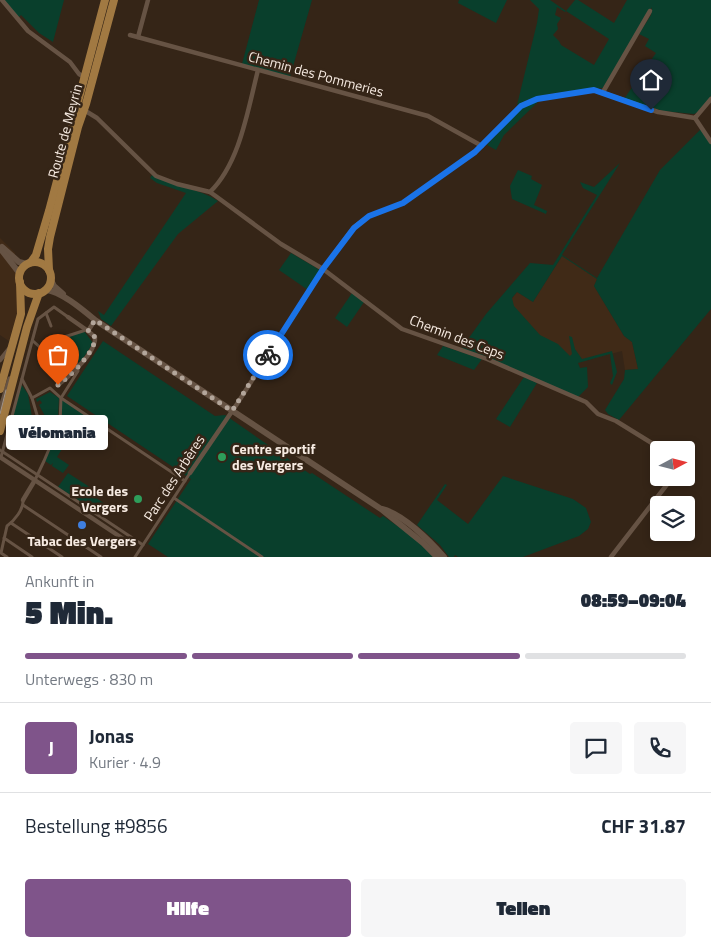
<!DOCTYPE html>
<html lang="de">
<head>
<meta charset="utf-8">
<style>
	:root { --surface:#fff; --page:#f6f6f7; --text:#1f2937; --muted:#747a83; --line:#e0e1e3; --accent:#7f548a }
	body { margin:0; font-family:"Titillium Web",sans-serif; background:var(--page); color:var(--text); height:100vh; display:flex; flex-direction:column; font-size:19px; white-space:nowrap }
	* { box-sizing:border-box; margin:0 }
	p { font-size:16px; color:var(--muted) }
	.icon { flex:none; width:28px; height:28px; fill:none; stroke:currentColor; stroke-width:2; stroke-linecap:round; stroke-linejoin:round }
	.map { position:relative; height:557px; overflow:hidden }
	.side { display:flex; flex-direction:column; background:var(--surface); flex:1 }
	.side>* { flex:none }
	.needle { width:32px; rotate:83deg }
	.tools { position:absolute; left:650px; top:441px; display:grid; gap:10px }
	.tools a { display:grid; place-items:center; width:45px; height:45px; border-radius:5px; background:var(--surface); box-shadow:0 2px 8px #0003; font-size:25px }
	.pin { position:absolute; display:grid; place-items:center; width:42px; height:42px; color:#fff; margin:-51px -21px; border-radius:50% 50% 50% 0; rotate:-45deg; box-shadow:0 0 5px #0007 }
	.pin .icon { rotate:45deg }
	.courier { position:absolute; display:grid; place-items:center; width:50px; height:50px; margin:-25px; border:4px solid #1a73e8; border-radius:50%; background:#fff; color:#222; box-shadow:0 1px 6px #0007 }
	.bubble { position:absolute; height:35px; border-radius:5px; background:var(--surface); box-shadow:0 2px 8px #0003; font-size:16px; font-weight:800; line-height:35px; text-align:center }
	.overview em { font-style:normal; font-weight:800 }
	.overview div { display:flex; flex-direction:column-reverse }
	.overview { display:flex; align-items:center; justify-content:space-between; height:85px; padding:0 25px }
	h1 { font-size:32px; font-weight:800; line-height:38px }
	.bar { display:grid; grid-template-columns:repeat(4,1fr); gap:8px 5px; align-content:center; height:60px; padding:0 25px }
	.bar i { height:6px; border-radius:4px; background:var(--line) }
	.bar .selected { background:var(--accent) }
	.bar p { grid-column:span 4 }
	.line { display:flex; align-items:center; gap:12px; padding:0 25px; border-top:1px solid var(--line) }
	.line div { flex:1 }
	.round { display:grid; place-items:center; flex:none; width:52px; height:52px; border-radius:5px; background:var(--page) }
	.button { display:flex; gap:10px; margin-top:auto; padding:10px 25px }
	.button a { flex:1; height:58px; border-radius:5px; background:var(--accent); color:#fff; font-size:20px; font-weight:800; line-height:58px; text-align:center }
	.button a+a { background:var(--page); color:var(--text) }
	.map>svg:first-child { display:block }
	.built { fill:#402a17 }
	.green { fill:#093f2c; fill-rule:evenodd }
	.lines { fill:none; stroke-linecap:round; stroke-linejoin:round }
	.pedestrian { stroke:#665344; stroke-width:3 }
	.minor { stroke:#665344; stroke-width:4.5 }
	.tertiary { stroke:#665344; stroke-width:5.5 }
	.secondary { stroke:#665344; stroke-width:6 }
	.primary { stroke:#a17942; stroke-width:8 }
	.tram { stroke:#a29589; stroke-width:1 }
	.done { stroke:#b3a69b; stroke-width:5; stroke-dasharray:0 9 }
	.route { stroke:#1a73e8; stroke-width:6 }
	.leisure-dot { fill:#2e9e5b; stroke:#352517; stroke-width:2 }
	.shop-dot { fill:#3f7fe0; stroke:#352517; stroke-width:2 }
	.labels { text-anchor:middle; stroke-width:5; stroke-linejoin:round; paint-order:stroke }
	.street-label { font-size:14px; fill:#f7ebe2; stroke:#352517 }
	.poi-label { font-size:14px; font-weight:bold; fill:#f7ebe2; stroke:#352517; text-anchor:start }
</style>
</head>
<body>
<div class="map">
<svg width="711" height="557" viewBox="0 0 711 557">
	<rect width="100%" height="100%" fill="#352517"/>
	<g class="built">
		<path d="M0,238L15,253L19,306L9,341L0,335Z"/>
		<path d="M562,256L597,279L594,286L624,336L632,342L638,369L625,370L622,351L576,363L538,340L508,304L517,292L533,302Z"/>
	</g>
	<g class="green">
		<path d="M4,0H64L53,42L39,33L21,15L18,18Z"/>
		<path d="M259,0H312L290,77L242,64Z"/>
		<path d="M459,0H507L496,23L458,3Z"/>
		<path d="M530,0H550L566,11L575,0H578L614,23L627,0H711V96L700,111L694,114L663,111L624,99L656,53L645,46L649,39L639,34L651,15L652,7L603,88C575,91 542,91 517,105L537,23L539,9ZM557,7L565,12L566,11L609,39L594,65L561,45L559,41L553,35L558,29L557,24L561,18L555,15Z"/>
		<path d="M539,101L504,135L496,150L487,145L520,109L526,105Z"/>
		<path d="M701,129L711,144V309L619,420L608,414L605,410L624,379L625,370L638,369L632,342L624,336L594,286L597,279L562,256L533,302L517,292L512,298L514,306L540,335L558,344L570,356L572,354L569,336L572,337L575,349L582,359L612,351L617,372L612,385L610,383L613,376L610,354L578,363L580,368L587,367L588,387L578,397L461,349L486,314L530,263L553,265L597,195L583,188L580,182L594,187L620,163L562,255L597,278L660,170Z"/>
		<path d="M518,170L532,176L531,179L542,185L534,205L547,211L546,214L512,199L510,186Z"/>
		<path d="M152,175C173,186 198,188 218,201L178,234L111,326L101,319L98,311L104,315L186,193L157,183L150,178Z"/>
		<path d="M291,253L320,270L308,290L279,270Z"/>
		<path d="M352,293L364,302L347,327L335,318Z"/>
		<path d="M84,331L93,343L82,360L77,363L69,348L62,342L67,338Z"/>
		<path d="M103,341L215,416L225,415L310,474L312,473L380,518L383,516L412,536L434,557H168L148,544L191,479L67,396Z"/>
		<path d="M61,343L68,349L76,364L72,369L58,380L46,357L49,348Z"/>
		<path d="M443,346L482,359L474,370L437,355Z"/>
		<path d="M524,377L537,383L510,427L496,419Z"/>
		<path d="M21,384L28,394L32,417L11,428L12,420H16L17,416L13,415Z"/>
		<path d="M50,392L59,398L58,417L48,422L47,421L50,419L49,417L46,418L39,405L42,403L40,400L37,402L36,399Z"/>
		<path d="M62,400L98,424L89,438L76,429L62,423Z"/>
		<path d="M61,424L76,430L89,439L85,444L71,435L57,457L69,465L63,473L52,466L53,463L51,465L45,461Z"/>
		<path d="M68,473L99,493L96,498L110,507L103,516L58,487Z"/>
		<path d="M503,476L573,499L586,508L591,522L588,529L579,536L523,557H458L455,555L454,557H449L440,545L417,525L445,484L447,485L437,500L468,524Z"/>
	</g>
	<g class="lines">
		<g class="pedestrian">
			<path d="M46,313L51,326"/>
			<path d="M33,341L42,349L58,339L86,330"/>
			<path d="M42,349L45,359L59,384"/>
			<path d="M22,379L32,398"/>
			<path d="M60,423L44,429L37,415L32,398L50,388L61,398L185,481"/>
			<path d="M0,450L143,545"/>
			<path d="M1,457L38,319L54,307L68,317"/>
			<path d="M35,480L44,461L60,423L61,398L78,371C79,359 66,347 58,339"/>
			<path d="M174,498L262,557"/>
			<path d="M23,505L101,557"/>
			<path d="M11,523L62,557"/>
			<path d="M4,538L32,557"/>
			<path d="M7,557L1,553L7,526C14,521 24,509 23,500"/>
			<path d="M135,557L190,473"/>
		</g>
		<g class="minor">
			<path d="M2,0L28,31L70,62L79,74L84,77"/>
			<path d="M130,35L428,116L482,146"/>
			<path d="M138,37L148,0"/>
			<path d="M603,92L650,11"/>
			<path d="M84,110L97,118L156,176L177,184L210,192L217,197L281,244L323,269L402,329L487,359L586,402L598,414L616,421L663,450"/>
			<path d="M695,118L711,142"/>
			<path d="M210,192C240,163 248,109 258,70"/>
			<path d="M68,317L88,331"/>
			<path d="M0,360L9,349"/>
			<path d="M58,385C69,376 97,352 95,337L88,331L95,320"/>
			<path d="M0,457L122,538"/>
			<path d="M190,473L237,404L323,269L354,227L369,216L403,203L475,152L521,106L537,99L594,90L658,112L695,118L711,99"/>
			<path d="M23,500L35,480"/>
			<path d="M611,557L672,478"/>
		</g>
		<path class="tertiary" d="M0,411L10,379"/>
		<g class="secondary">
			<path d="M2,247L19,262L27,264"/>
			<path d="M0,248L20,274"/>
			<path d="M51,280L54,286L63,294"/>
			<path d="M45,290C61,291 83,310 95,320L381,509L423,543L437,557"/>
			<path d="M382,509C403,514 430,541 444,557"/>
		</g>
		<g class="primary">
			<path d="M31,262L36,255L49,211L105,0"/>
			<circle cx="35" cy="278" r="16"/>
			<path d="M49,270L48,249L50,237L78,127L86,104L114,0"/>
			<path d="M0,389L21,314L20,282"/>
			<path d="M0,431L27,327L39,293"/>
		</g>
		<path class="tram" d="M0,414L6,390"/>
	</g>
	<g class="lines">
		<path class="done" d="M58,385C69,377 96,352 95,337L88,331L95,320L232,411L268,355"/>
		<path class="route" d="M268,355L323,269L354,228L369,216L403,203L475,152L521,106L537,99L594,90L651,110"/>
	</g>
	<g class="leisure-dot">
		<circle cx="222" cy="457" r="5"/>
		<circle cx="138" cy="499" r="5"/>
	</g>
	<circle class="shop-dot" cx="82" cy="525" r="5"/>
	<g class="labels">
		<g class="street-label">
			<text transform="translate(316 74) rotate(15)" y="5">Chemin des Pommeries</text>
			<text transform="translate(65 131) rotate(-75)" y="5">Route de Meyrin</text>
			<text transform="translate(457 337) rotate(21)" y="5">Chemin des Ceps</text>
			<text transform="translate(174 478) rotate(-57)" y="5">Parc des Arbères</text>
		</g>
		<g class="poi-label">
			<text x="232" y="454">Centre sportif<tspan x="232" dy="16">des Vergers</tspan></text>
			<text x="128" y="496" text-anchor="end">Ecole des<tspan x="128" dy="16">Vergers</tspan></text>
			<text x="82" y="546" text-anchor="middle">Tabac des Vergers</text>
		</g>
	</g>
</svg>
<div class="tools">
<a><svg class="needle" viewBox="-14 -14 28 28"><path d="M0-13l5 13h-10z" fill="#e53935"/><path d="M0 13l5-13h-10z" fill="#747a83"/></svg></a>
<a><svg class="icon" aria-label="layers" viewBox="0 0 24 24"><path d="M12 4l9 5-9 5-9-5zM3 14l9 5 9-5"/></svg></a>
</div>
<div class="pin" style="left:58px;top:385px;background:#ea580c"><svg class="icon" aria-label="bag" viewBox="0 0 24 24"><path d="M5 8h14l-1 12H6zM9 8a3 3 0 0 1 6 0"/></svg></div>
<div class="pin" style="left:651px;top:110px;background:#1f2937"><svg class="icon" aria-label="home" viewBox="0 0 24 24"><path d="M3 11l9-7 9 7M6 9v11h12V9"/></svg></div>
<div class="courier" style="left:268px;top:355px"><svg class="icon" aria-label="bike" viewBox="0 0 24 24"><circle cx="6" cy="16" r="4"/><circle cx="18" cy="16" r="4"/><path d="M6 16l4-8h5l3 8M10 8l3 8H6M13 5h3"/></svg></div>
<div class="bubble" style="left:6px;top:415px;width:102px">Vélomania</div>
</div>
<section class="side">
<div class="overview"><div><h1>5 Min.</h1><p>Ankunft in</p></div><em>08:59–09:04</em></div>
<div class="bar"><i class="selected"></i><i class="selected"></i><i class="selected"></i><i></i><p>Unterwegs · 830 m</p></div>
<div class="line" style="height:90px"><b class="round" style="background:var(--accent);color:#fff">J</b><div><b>Jonas</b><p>Kurier · 4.9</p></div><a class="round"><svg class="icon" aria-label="chat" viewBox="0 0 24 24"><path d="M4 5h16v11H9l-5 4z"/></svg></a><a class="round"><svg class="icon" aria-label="phone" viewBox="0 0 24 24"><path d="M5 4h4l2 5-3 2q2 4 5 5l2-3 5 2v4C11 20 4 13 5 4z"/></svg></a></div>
<div class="line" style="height:65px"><div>Bestellung #9856</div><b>CHF 31.87</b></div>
<div class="button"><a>Hilfe</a><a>Teilen</a></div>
</section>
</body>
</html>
